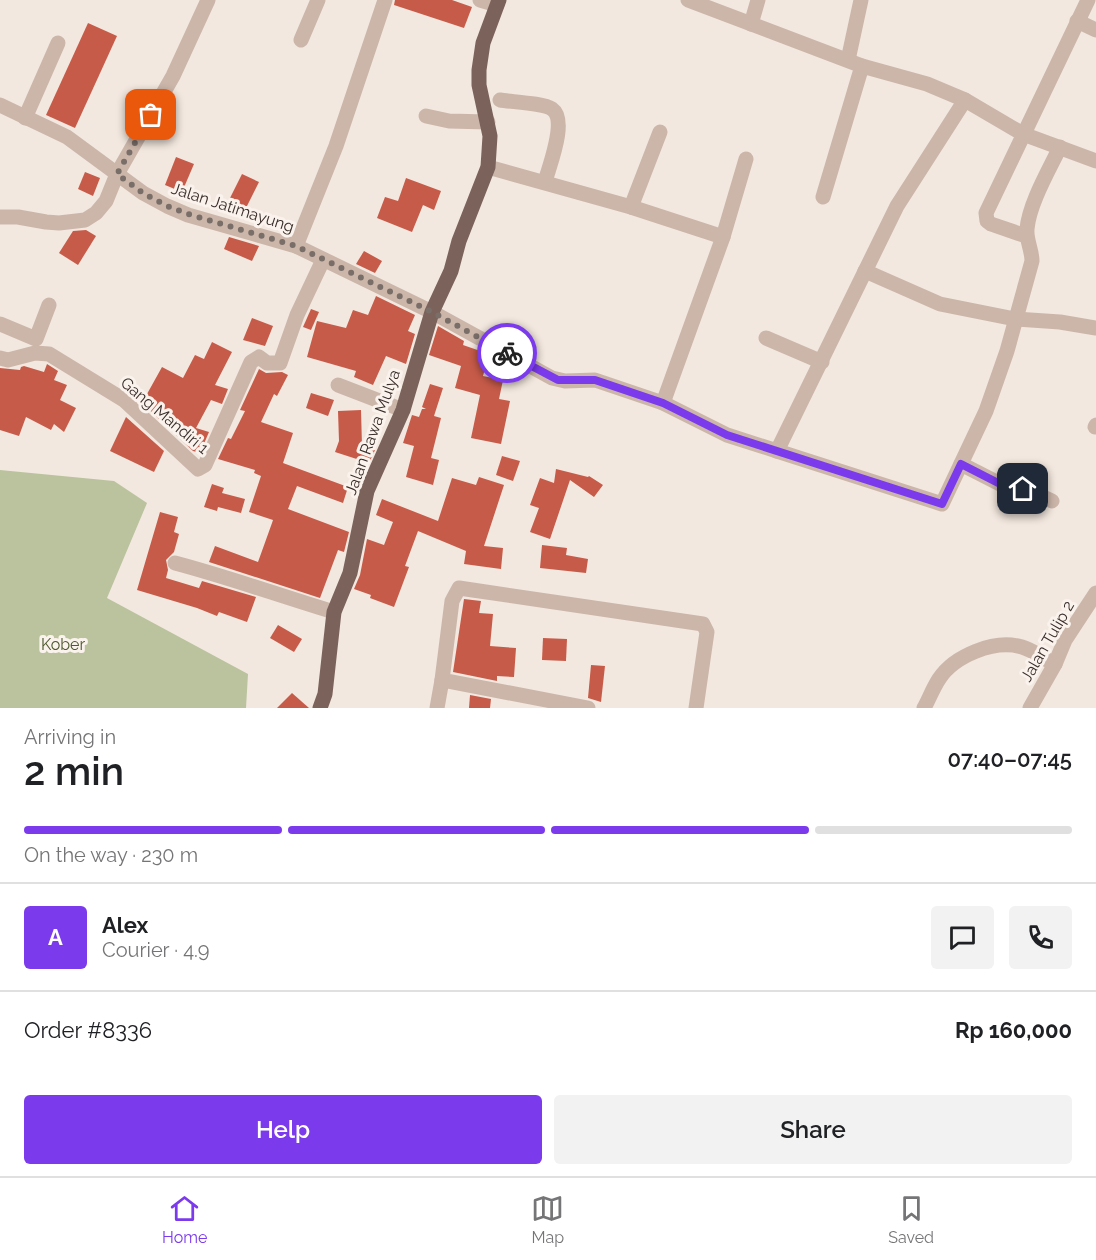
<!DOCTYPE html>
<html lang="en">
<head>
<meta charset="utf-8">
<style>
	:root { --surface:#fff; --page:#f2f2f2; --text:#202124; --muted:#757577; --line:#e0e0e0; --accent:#7c3aed }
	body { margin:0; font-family:Raleway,sans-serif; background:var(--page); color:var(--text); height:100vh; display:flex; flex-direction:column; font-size:22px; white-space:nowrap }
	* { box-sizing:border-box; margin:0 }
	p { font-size:20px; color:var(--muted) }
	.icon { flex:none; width:33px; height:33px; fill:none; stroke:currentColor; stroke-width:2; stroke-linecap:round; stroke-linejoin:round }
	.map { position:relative; height:708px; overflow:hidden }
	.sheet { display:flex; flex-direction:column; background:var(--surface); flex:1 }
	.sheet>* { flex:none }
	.pin { position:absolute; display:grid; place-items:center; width:51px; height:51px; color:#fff; margin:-26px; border-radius:12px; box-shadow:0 3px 9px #0006 }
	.courier { position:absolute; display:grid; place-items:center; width:60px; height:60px; margin:-30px; border:4px solid #7c3aed; border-radius:50%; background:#fff; color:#222; box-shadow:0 2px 8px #0007 }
	.overview em { font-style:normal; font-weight:600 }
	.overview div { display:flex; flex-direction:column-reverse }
	.overview { display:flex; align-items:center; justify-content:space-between; height:102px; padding:0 24px }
	h1 { font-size:39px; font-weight:600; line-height:45px }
	.bar { display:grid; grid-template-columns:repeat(4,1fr); gap:9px 6px; align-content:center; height:72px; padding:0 24px }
	.bar i { height:8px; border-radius:4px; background:var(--line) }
	.bar .current { background:var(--accent) }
	.bar p { grid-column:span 4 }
	.line { display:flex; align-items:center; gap:15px; padding:0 24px; border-top:2px solid var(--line) }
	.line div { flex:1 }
	.round { display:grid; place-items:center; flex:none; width:63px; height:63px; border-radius:6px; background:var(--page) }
	.primary-button { display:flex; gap:12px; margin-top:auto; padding:12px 24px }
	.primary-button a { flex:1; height:69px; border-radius:6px; background:var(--accent); color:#fff; font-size:24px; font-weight:600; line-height:69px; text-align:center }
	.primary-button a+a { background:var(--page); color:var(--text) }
	.tabs { display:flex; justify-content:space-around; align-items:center; height:84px; border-top:2px solid var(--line); background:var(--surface); font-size:16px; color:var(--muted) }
	.tabs a { display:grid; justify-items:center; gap:3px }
	.tabs .current { color:var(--accent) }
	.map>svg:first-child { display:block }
	.green { fill:#bac39e }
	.building { fill:#c75b49 }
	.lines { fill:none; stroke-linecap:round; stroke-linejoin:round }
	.minor { stroke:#ccb6aa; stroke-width:15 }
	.major { stroke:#7b635b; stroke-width:15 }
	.done { stroke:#7a6e69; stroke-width:6; stroke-dasharray:0 10.8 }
	.route { stroke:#7c3aed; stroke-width:8 }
	.labels { text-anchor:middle; stroke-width:6; stroke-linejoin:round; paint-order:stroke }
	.street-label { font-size:16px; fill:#392d2a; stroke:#faf2ec }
	.park-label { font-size:16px; fill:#4d582d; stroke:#faf2ec }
</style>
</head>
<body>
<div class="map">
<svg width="1096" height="708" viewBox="0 0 1096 708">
	<rect width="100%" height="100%" fill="#f3e8df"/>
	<path class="green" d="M0,470L114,481L147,503L107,598L248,674L246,708H0Z"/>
	<g class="building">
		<path d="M395,0H452L472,7L464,28L394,5Z"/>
		<path d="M88,23L117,36L75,128L46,115Z"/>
		<path d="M176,157L194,164L182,192L165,185Z"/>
		<path d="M85,172L100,178L93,196L78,189Z"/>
		<path d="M242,174L259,182L246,208L229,200Z"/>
		<path d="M406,178L441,191L434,210L423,205L412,232L377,218L385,197L398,201Z"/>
		<path d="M86,230L96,236L78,265L59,253L73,231Z"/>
		<path d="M229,237L259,246L252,261L224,249Z"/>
		<path d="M364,251L382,261L375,273L356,264Z"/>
		<path d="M376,296L415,315L408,331L415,334L406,364L386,356L373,385L354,377L356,371L307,357L317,321L346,328L353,310L368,315Z"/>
		<path d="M311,309L319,312L311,330L303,327Z"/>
		<path d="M252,318L273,326L265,346L243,340Z"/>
		<path d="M438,326L464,341L463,345L489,354L483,376L503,380L499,399L510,401L501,444L471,438L480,395L455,388L461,366L429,355Z"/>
		<path d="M212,342L232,352L215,385L228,389L222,404L211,400L196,428L209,432L200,453L193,451L142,403L162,367L183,378L195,355L204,359Z"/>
		<path d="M47,364L58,371L54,380L67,385L60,400L76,408L64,432L54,424L51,430L26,417L19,436L0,430V368L20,370L21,367L24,366L44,372Z"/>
		<path d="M259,369L266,373L282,372L288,375L277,396L274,394L261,422L293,433L283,463L348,487L343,503L297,486L288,509L349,532L344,552L338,550L320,598L209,562L215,546L258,562L272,523L273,520L249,512L261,476L254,473L255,470L218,459L228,438L231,439L245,411L240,410Z"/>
		<path d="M430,384L443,388L434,416L441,418L431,458L439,460L433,485L406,477L414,446L403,443L412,415L419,417L422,409H426L422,407Z"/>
		<path d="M311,393L334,400L328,416L306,408Z"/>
		<path d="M361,410L362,446L375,450L369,463L335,452L339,441L338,411Z"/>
		<path d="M126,417L164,451L154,472L110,451Z"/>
		<path d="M502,456L520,461L513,481L496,475Z"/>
		<path d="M556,469L588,477L589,476L603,485L594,497L570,480L550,539L530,532L539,508L530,505L540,478L554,483Z"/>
		<path d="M479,477L504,485L484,546L503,548L501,569L464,564L466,551L418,531L405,566L409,567L394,607L370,598L371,595L354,589L360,575L367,539L384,545L393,522L376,515L382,499L438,521L452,478L476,485Z"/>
		<path d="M212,484L224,488L222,493L245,499L241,513L218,507L217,511L204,507Z"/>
		<path d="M160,512L178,517L174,532L179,534L174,552L166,560L168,570L166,578L199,588L202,581L256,597L247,622L219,612L217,616L197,608L137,590Z"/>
		<path d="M542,545L567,548L566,555L588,559L586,573L540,568Z"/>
		<path d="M464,599L481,601L479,613L493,614L490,646L516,648L514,677L497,676V681L453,672Z"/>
		<path d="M278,625L302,639L294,652L270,638Z"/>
		<path d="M543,638L567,639L566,661L542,660Z"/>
		<path d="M591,665L605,666L601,702L588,698Z"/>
		<path d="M292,693L309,708H277Z"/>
		<path d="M470,695L491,699L490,708H469Z"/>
	</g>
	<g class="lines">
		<g class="minor">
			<path d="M480,0L497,5"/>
			<path d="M688,0L862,66L823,197"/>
			<path d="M1077,21L1096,30"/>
			<path d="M751,24L758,0"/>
			<path d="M301,40L318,0"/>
			<path d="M848,60L861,0"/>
			<path d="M500,100C512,102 543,103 552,109C568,120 549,166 545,182"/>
			<path d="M965,100L1023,134L1096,161"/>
			<path d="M0,105L67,137L143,193L167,206L188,215L296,246L432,312L552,378L565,381L595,380L663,403L727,435L777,451L897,206L965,100L927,84L862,66"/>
			<path d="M426,116L449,121L488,122"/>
			<path d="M25,118L58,43"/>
			<path d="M488,167L631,207L723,237"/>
			<path d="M631,207L660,132"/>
			<path d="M0,217H18L46,222L59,223L85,220L96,213L106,201L117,174L173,76L208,0"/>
			<path d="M1026,236L991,224L987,221L986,213L1088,0"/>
			<path d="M296,246L336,146L385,0"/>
			<path d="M865,271L940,304L1015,319L1060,322L1096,328"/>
			<path d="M0,324L36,339L49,305"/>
			<path d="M766,338L822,362"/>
			<path d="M0,358L8,360L35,353L49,354L124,400L198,469L205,465L251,362L259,357L267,363H280L297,315L323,260"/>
			<path d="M338,385L403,410"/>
			<path d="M663,403L723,237L746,159"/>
			<path d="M1095,427L1096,425"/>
			<path d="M777,451L942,504L986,411L1007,351L1032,261C1032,250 1026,240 1027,229C1029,204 1049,170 1060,147"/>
			<path d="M961,464L1006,487L1028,490L1052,501"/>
			<path d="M175,563C228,577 281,596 334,612"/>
			<path d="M437,708L442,680"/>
			<path d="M588,708L442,680L452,601L459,588L703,624L707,632L696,708"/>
			<path d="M924,708C929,699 933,688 939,679C954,656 994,639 1022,647C1033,650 1044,659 1055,664"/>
			<path d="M1030,708L1055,664L1065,640L1096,593"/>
		</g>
		<path class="major" d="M320,708L325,694L334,612L350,573L367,491L403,410L432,312L451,271L459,241L488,167L490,136L479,85V70L483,43L499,0"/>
	</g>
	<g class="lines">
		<path class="done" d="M151,115L117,174L143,193L167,206L188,214L296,246L432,312L507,353"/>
		<path class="route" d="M507,353L558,380H595L663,403L727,435L942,504L961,464L1006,487L1023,489"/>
	</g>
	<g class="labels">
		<g class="street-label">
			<text transform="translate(233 207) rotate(18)" y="6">Jalan Jatimayung</text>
			<text transform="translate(165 415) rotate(40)" y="6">Gang Mandiri 1</text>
			<text transform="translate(372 432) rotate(-70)" y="6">Jalan Rawa Mulya</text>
			<text transform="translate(1047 641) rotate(-60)" y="6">Jalan Tulip 2</text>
		</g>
		<g class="park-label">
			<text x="63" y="650">Kober</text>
		</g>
	</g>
</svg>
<div class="pin" style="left:151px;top:115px;background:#ea580c"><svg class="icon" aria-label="bag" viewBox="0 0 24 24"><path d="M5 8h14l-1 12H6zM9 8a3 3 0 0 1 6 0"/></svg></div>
<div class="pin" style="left:1023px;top:489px;background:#1f2937"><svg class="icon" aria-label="home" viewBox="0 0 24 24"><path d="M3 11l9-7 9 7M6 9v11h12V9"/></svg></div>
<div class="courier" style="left:507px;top:353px"><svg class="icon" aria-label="bike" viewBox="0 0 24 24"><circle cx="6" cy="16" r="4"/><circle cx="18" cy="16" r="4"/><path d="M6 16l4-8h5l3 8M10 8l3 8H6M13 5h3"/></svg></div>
</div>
<section class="sheet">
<div class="overview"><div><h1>2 min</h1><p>Arriving in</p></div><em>07:40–07:45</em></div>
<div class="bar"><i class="current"></i><i class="current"></i><i class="current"></i><i></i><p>On the way · 230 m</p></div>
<div class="line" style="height:108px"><b class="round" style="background:var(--accent);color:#fff">A</b><div><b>Alex</b><p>Courier · 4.9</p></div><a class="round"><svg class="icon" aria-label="chat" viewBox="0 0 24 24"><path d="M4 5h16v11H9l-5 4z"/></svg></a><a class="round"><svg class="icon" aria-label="phone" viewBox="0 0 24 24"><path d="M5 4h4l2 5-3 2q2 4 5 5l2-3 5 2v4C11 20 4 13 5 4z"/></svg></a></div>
<div class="line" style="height:78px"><div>Order #8336</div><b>Rp 160,000</b></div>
<div class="primary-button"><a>Help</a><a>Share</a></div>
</section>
<nav class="tabs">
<a class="current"><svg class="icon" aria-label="home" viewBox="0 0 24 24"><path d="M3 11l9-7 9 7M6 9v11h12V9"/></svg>Home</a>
<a><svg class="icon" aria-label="map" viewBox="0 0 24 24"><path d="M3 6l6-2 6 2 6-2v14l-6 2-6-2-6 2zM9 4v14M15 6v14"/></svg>Map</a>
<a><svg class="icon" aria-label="saved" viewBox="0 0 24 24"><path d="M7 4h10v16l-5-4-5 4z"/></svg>Saved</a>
</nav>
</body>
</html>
